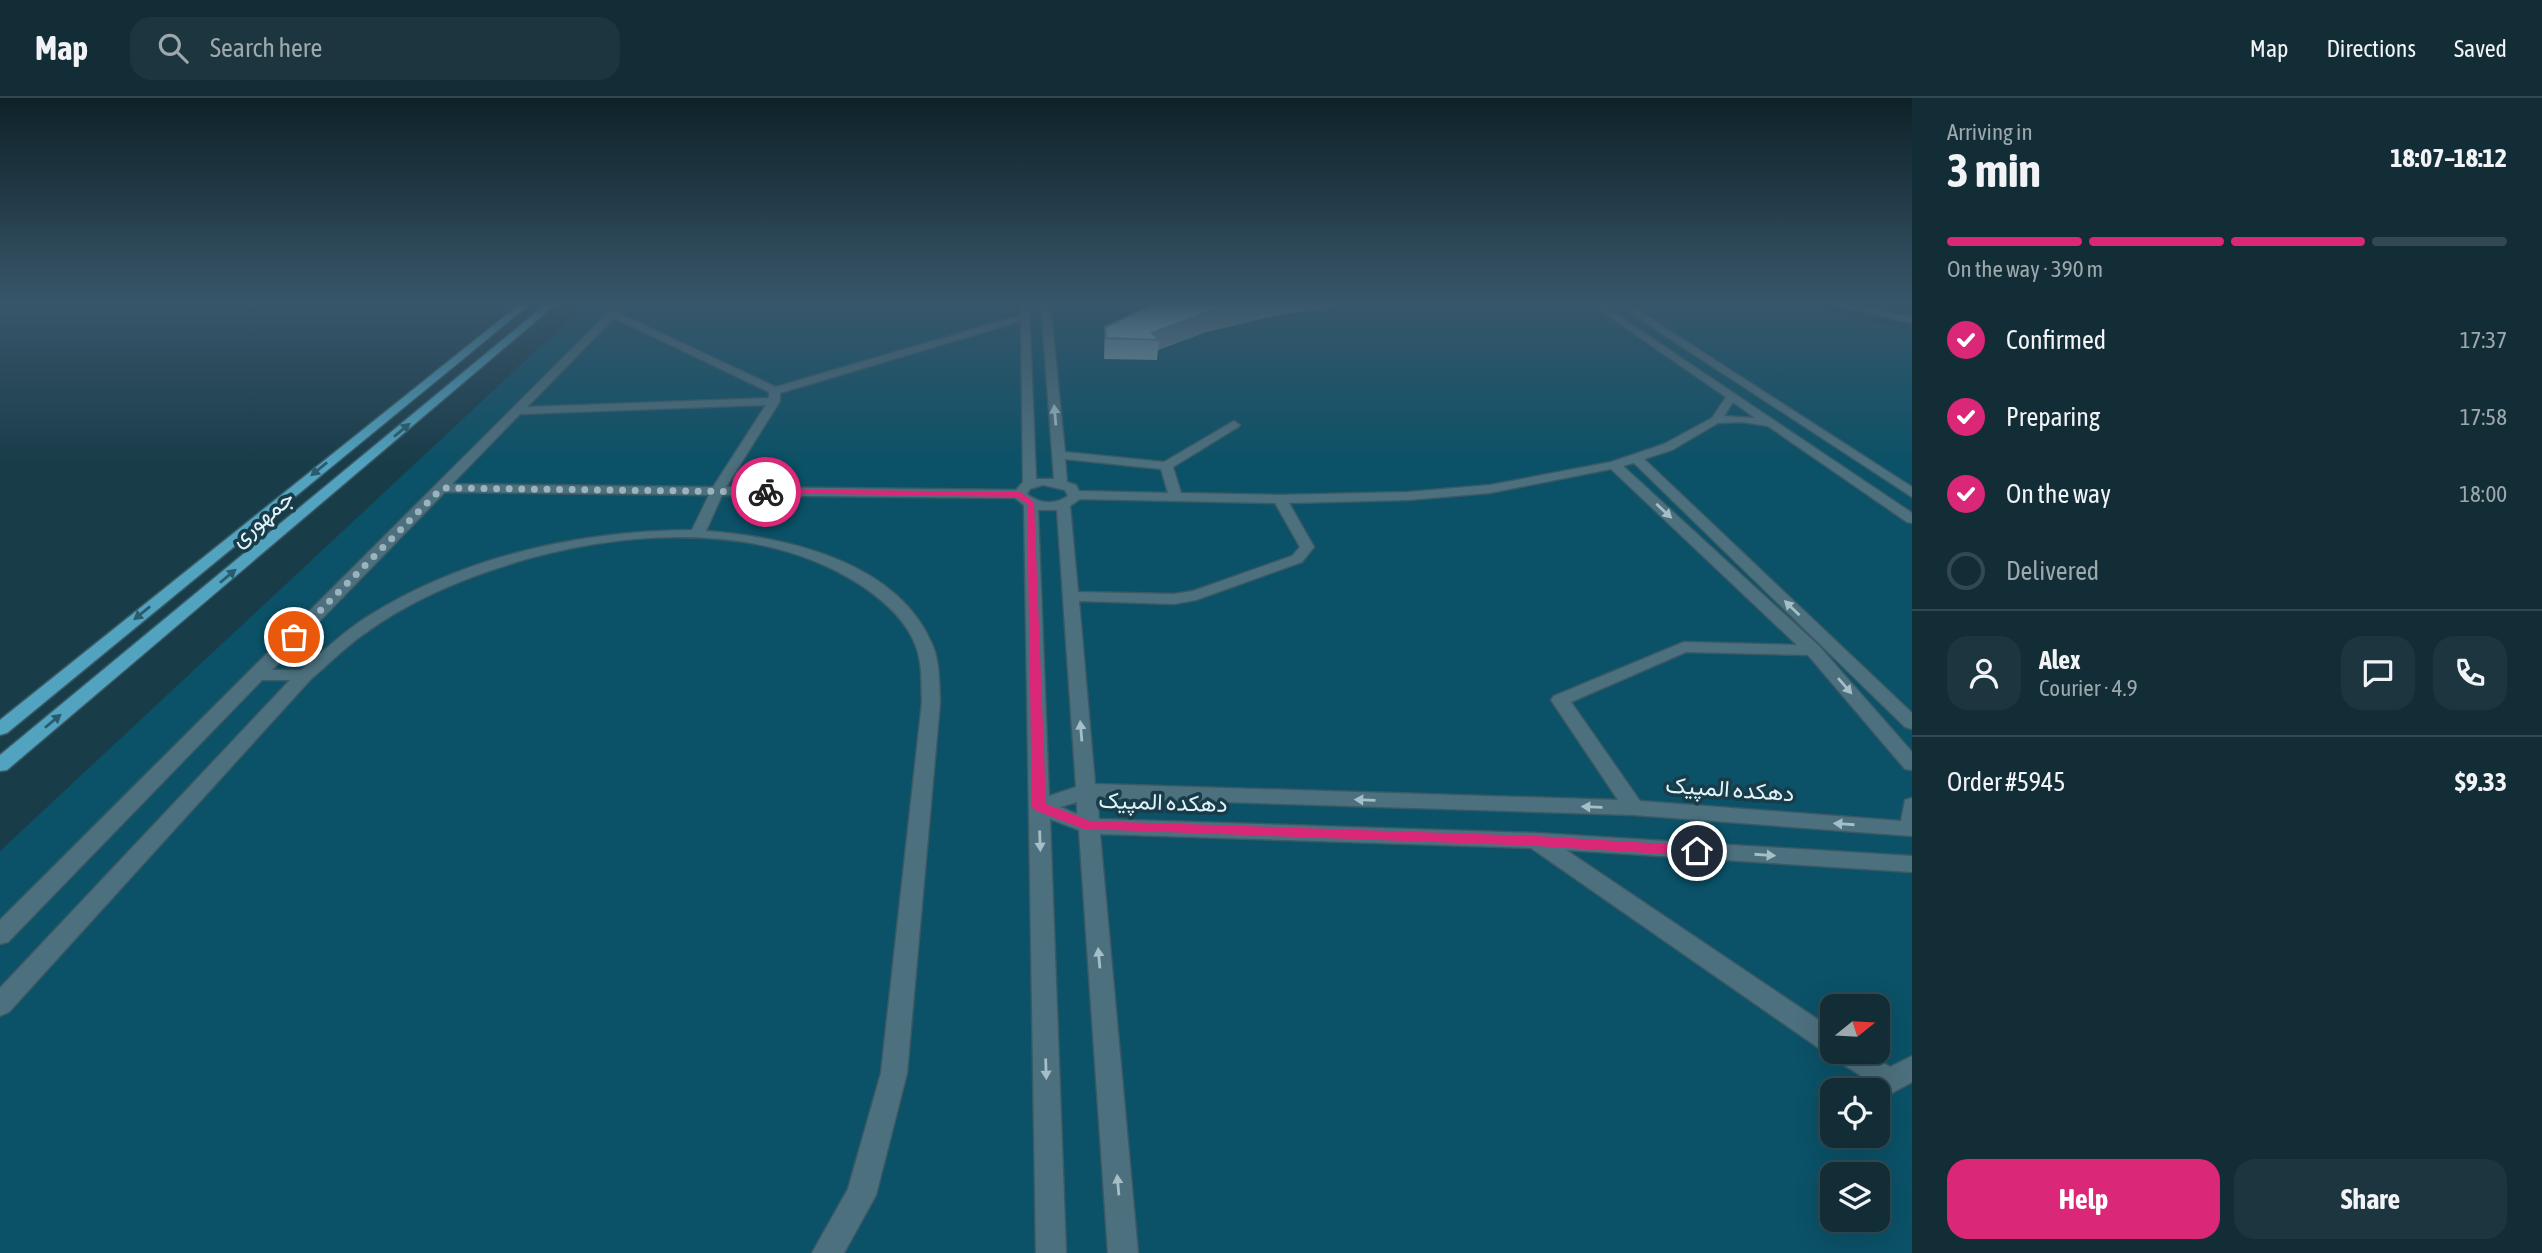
<!DOCTYPE html>
<html lang="en">
<head>
<meta charset="utf-8">
<style>
	:root { --surface:#132d37; --page:#1c353f; --text:#f1f3f6; --muted:#9da8ad; --line:#324952; --accent:#db2777 }
	body { margin:0; font-family:"Asap Condensed",Vazirmatn,sans-serif; background:var(--page); color:var(--text); height:100vh; display:flex; flex-direction:column; font-size:26px; white-space:nowrap }
	* { box-sizing:border-box; margin:0 }
	p { font-size:23px; color:var(--muted) }
	.icon { flex:none; width:38px; height:38px; fill:none; stroke:currentColor; stroke-width:2; stroke-linecap:round; stroke-linejoin:round }
	.map { position:relative; flex:1; overflow:hidden }
	.details { display:flex; flex-direction:column; background:var(--surface); width:630px }
	.details>* { flex:none }
	.needle { width:46px; rotate:72deg }
	.fabs { position:absolute; left:1820px; top:896px; display:grid; gap:14px }
	.fabs a { display:grid; place-items:center; width:70px; height:70px; border-radius:14px; background:var(--surface); box-shadow:0 7px 28px #0002,0 0 0 2px var(--line); font-size:35px }
	.pin { position:absolute; display:grid; place-items:center; width:60px; height:60px; color:#fff; margin:-30px; border:4px solid #fff; border-radius:50%; box-shadow:0 2px 7px #0007 }
	.courier { position:absolute; display:grid; place-items:center; width:70px; height:70px; margin:-35px; border:5px solid #db2777; border-radius:50%; background:#fff; color:#222; box-shadow:0 2px 9px #0007 }
	.summary em { font-style:normal; font-weight:700 }
	.summary div { display:flex; flex-direction:column-reverse }
	.summary { display:flex; align-items:center; justify-content:space-between; height:119px; padding:0 35px }
	h1 { font-size:46px; font-weight:700; line-height:52px }
	.bar { display:grid; grid-template-columns:repeat(4,1fr); gap:10px 7px; align-content:center; height:84px; padding:0 35px }
	.bar i { height:9px; border-radius:5px; background:var(--line) }
	.bar .selected { background:var(--accent) }
	.bar p { grid-column:span 4 }
	.line { display:flex; align-items:center; gap:18px; padding:0 35px; border-top:2px solid var(--line) }
	.line div { flex:1 }
	.round { display:grid; place-items:center; flex:none; width:74px; height:74px; border-radius:21px; background:var(--page) }
	ol { padding:0 35px; list-style:none }
	li { display:flex; align-items:center; gap:21px; height:77px }
	li p { margin-inline-start:auto }
	li .icon { padding:7px; border-radius:50%; background:var(--accent); color:#fff; stroke-width:4 }
	li:last-child { color:var(--muted) }
	li i { width:38px; height:38px; border:4px solid var(--line); border-radius:50% }
	.button { display:flex; gap:14px; margin-top:auto; padding:14px 35px }
	.button a { flex:1; height:80px; border-radius:21px; background:var(--accent); color:#fff; font-size:28px; font-weight:700; line-height:80px; text-align:center }
	.button a+a { background:var(--page); color:var(--text) }
	header { display:flex; align-items:center; gap:42px; box-sizing:border-box; height:98px; padding:0 35px; background:var(--surface); border-bottom:2px solid var(--line) }
	header strong { font-size:33px }
	nav { display:flex; gap:38px; margin-inline-start:auto; font-size:24px }
	.search { width:490px; height:63px; background:var(--page); display:flex; align-items:center; gap:18px; box-sizing:border-box; padding:0 24px; border-radius:21px; color:var(--muted); font-size:26px }
	main { display:flex; flex:1; min-height:0 }
	.map>svg:first-child { display:block }
	.green { fill:#0b5167; fill-rule:evenodd }
	.lines { fill:none; stroke-linecap:round; stroke-linejoin:round }
	.minor-casing { stroke:#3a5964; stroke-width:3 }
	.major-casing { stroke:#3a5964; stroke-width:3 }
	.minor { fill:#4d707e; fill-rule:evenodd }
	.major { fill:#51a3c0; fill-rule:evenodd }
	.wall { fill:#86a7b4 }
	.shaded-wall { fill:#6d8892 }
	.building { fill:#9cc2d1; stroke:#6d8892; stroke-width:2 }
	.oneway { fill:#a5bfc9 }
	.oneway2 { fill:#2a5b6d }
	.route { fill:#db2777 }
	.done { stroke:#9ab3bd; stroke-width:7; stroke-dasharray:0 12.6 }
	.labels { text-anchor:middle; stroke-width:7; stroke-linejoin:round; paint-order:stroke }
	.street-label { font-size:23px; fill:#dff3fb; stroke:#193c49 }
</style>
</head>
<body>
<header>
<strong>Map</strong>
<div class="search"><svg class="icon" aria-label="search" viewBox="0 0 24 24"><circle cx="10" cy="10" r="6"/><path d="M15 15l6 6"/></svg>Search here</div>
<nav><a>Map</a><a>Directions</a><a>Saved</a></nav>
</header>
<main>
<div class="map">
<svg width="1912" height="1155" viewBox="0 0 1912 1155">
	<rect width="100%" height="100%" fill="#193c49"/>
	<path class="green" d="M586,206H1794L1912,233V1155H0V753ZM1832,908H1878V954H1832ZM1832,992H1878V1038H1832ZM1832,1076H1878V1122H1832Z"/>
	<g class="lines">
		<defs>
			<g id="minor">
				<path d="M617,206H627L618,215L776,289L1021,217V206H1029L1036,381H1054L1041,206H1050L1065,354L1164,364L1234,323L1240,327L1238,329L1173,369L1181,395L1280,397L1408,394L1490,387L1611,364L1664,346L1712,320L1726,299L1591,206H1601L1912,415V425L1907,424L1768,328L1742,324L1718,325L1672,352L1644,361L1912,615V631L1905,629L1634,365L1623,368L1819,548L1912,654V672L1905,671L1808,557L1686,554L1571,604L1640,703L1901,723L1905,702L1912,700V738L1634,717L1097,700L1099,721L1536,735L1912,758V774L1566,752L1832,931V954H1866L1890,969L1912,958V984L1890,996L1836,962L1833,956L1823,953L1531,750L1100,736L1138,1155H1108L1079,732L1050,721L1066,1155H1036L1024,407L1015,400L722,397L706,433C785,439 897,463 932,546C940,564 939,584 940,604L907,975L876,1097L844,1155H812L848,1091L881,975L922,604C921,585 923,565 915,546C905,521 884,503 862,488C757,418 606,433 492,472C447,487 402,508 364,536C345,549 329,566 311,581L9,914L0,918V890L290,582H262L8,844L0,846V822ZM614,220L769,294V300L527,309ZM1021,223L1023,384L1016,392L726,389L780,303V295ZM1733,304L1755,320L1724,318ZM766,307L713,389L452,386L520,316ZM1065,361L1161,371L1168,395L1079,393L1076,387L1067,384ZM1611,371L1797,547L1684,544L1554,598L1551,602L1618,702L1095,686L1079,503L1174,506L1196,502L1302,464L1314,449L1289,405L1408,402L1490,395ZM1043,387L1065,392L1068,398C1054,407 1040,406 1027,396L1030,391ZM445,394L709,397L692,432C579,433 464,458 367,519C343,534 323,554 301,572H272ZM1080,401L1275,405L1300,449L1292,458L1193,493L1174,496L1078,494L1070,408ZM1038,412H1057L1076,689L1049,698ZM1077,704V716L1060,709Z"/>
				<path d="M1617,206H1628L1912,389V399Z"/>
				<path d="M1832,206H1848L1912,219V225Z"/>
			</g>
			<g id="major">
				<path d="M520,206H530L7,635L0,637V622Z"/>
				<path d="M546,206H556L7,672L0,673V657Z"/>
			</g>
		</defs>
		<use href="#minor" class="minor-casing"/>
		<use href="#major" class="major-casing"/>
		<use href="#minor" class="minor"/>
		<use href="#major" class="major"/>
	</g>
	<path class="wall" d="M1146,206H1352L1351,207L1277,217L1206,234L1158,252L1157,262L1104,261L1105,229L1145,210Z"/>
	<path class="shaded-wall" d="M1246,206H1352L1351,207L1277,217L1206,234L1158,252L1159,242L1152,235L1208,214Z"/>
	<path class="building" d="M1155,206H1246L1208,214L1152,235L1159,242L1106,240L1105,229Z"/>
	<defs><path id="oneway-solid" d="M-6-.8H1V-3.2L6.5 0L1 3.2V.8H-6Z" transform="scale(1.75)"/></defs>
	<g class="oneway">
		<use href="#oneway-solid" transform="translate(1055 317) rotate(-95)"/>
		<use href="#oneway-solid" transform="translate(1664 413) rotate(43)"/>
		<use href="#oneway-solid" transform="translate(1792 510) rotate(-136)"/>
		<use href="#oneway-solid" transform="translate(1845 588) rotate(49)"/>
		<use href="#oneway-solid" transform="translate(1081 633) rotate(-95)"/>
		<use href="#oneway-solid" transform="translate(1365 702) rotate(-178)"/>
		<use href="#oneway-solid" transform="translate(1592 709) rotate(-178)"/>
		<use href="#oneway-solid" transform="translate(1844 726) rotate(-176)"/>
		<use href="#oneway-solid" transform="translate(1040 743) rotate(88)"/>
		<use href="#oneway-solid" transform="translate(1765 757) rotate(4)"/>
		<use href="#oneway-solid" transform="translate(1099 860) rotate(-95)"/>
		<use href="#oneway-solid" transform="translate(1046 971) rotate(88)"/>
		<use href="#oneway-solid" transform="translate(1118 1087) rotate(-95)"/>
	</g>
	<g class="oneway2">
		<use href="#oneway-solid" transform="translate(402 332) rotate(-40)"/>
		<use href="#oneway-solid" transform="translate(319 371) rotate(141)"/>
		<use href="#oneway-solid" transform="translate(228 478) rotate(-40)"/>
		<use href="#oneway-solid" transform="translate(142 515) rotate(141)"/>
		<use href="#oneway-solid" transform="translate(53 623) rotate(-40)"/>
	</g>
	<linearGradient id="sky" x2="0" y2="1"><stop stop-color="#0e2128"/><stop offset="0.56" stop-color="#38566a"/><stop offset="1" stop-color="#38566a" stop-opacity="0"/></linearGradient>
	<rect width="1912" height="367" fill="url(#sky)"/>
	<path class="route" d="M766,391L1020,394L1034,404L1046,706L1090,723L1536,738L1697,748L1704,753L1697,758L1536,748L1084,731L1034,712L1032,709L1027,406L1017,399L763,395Z"/>
	<g class="lines">
		<path class="done" d="M294,539L442,390L766,394"/>
	</g>
	<g class="labels">
		<g class="street-label">
			<text transform="translate(262 420) rotate(-40)" y="8">جمهوری</text>
			<text transform="translate(1730 691) rotate(4)" y="8">دهکده المپیک</text>
			<text transform="translate(1163 704) rotate(2)" y="8">دهکده المپیک</text>
		</g>
	</g>
</svg>
<div class="fabs">
<a><svg class="needle" viewBox="-14 -14 28 28"><path d="M0-13l5 13h-10z" fill="#e53935"/><path d="M0 13l5-13h-10z" fill="#9da8ad"/></svg></a>
<a><svg class="icon" aria-label="locate" viewBox="0 0 24 24"><circle cx="12" cy="12" r="6"/><path d="M12 2v4M12 18v4M2 12h4M18 12h4"/></svg></a>
<a><svg class="icon" aria-label="layers" viewBox="0 0 24 24"><path d="M12 4l9 5-9 5-9-5zM3 14l9 5 9-5"/></svg></a>
</div>
<div class="pin" style="left:294px;top:539px;background:#ea580c"><svg class="icon" aria-label="bag" viewBox="0 0 24 24"><path d="M5 8h14l-1 12H6zM9 8a3 3 0 0 1 6 0"/></svg></div>
<div class="pin" style="left:1697px;top:753px;background:#1f2937"><svg class="icon" aria-label="home" viewBox="0 0 24 24"><path d="M3 11l9-7 9 7M6 9v11h12V9"/></svg></div>
<div class="courier" style="left:766px;top:394px"><svg class="icon" aria-label="bike" viewBox="0 0 24 24"><circle cx="6" cy="16" r="4"/><circle cx="18" cy="16" r="4"/><path d="M6 16l4-8h5l3 8M10 8l3 8H6M13 5h3"/></svg></div>
</div>
<section class="details">
<div class="summary"><div><h1>3 min</h1><p>Arriving in</p></div><em>18:07–18:12</em></div>
<div class="bar"><i class="selected"></i><i class="selected"></i><i class="selected"></i><i></i><p>On the way · 390 m</p></div>
<ol>
<li><svg class="icon" aria-label="check" viewBox="0 0 24 24"><path d="M5 12l5 5 9-10"/></svg>Confirmed<p>17:37</p></li>
<li><svg class="icon" aria-label="check" viewBox="0 0 24 24"><path d="M5 12l5 5 9-10"/></svg>Preparing<p>17:58</p></li>
<li><svg class="icon" aria-label="check" viewBox="0 0 24 24"><path d="M5 12l5 5 9-10"/></svg>On the way<p>18:00</p></li>
<li><i></i>Delivered</li>
</ol>
<div class="line" style="height:126px"><a class="round"><svg class="icon" aria-label="person" viewBox="0 0 24 24"><circle cx="12" cy="8" r="4"/><path d="M4 21q1-7 8-7t8 7"/></svg></a><div><b>Alex</b><p>Courier · 4.9</p></div><a class="round"><svg class="icon" aria-label="chat" viewBox="0 0 24 24"><path d="M4 5h16v11H9l-5 4z"/></svg></a><a class="round"><svg class="icon" aria-label="phone" viewBox="0 0 24 24"><path d="M5 4h4l2 5-3 2q2 4 5 5l2-3 5 2v4C11 20 4 13 5 4z"/></svg></a></div>
<div class="line" style="height:91px"><div>Order #5945</div><b>$9.33</b></div>
<div class="button"><a>Help</a><a>Share</a></div>
</section>
</main>
</body>
</html>
